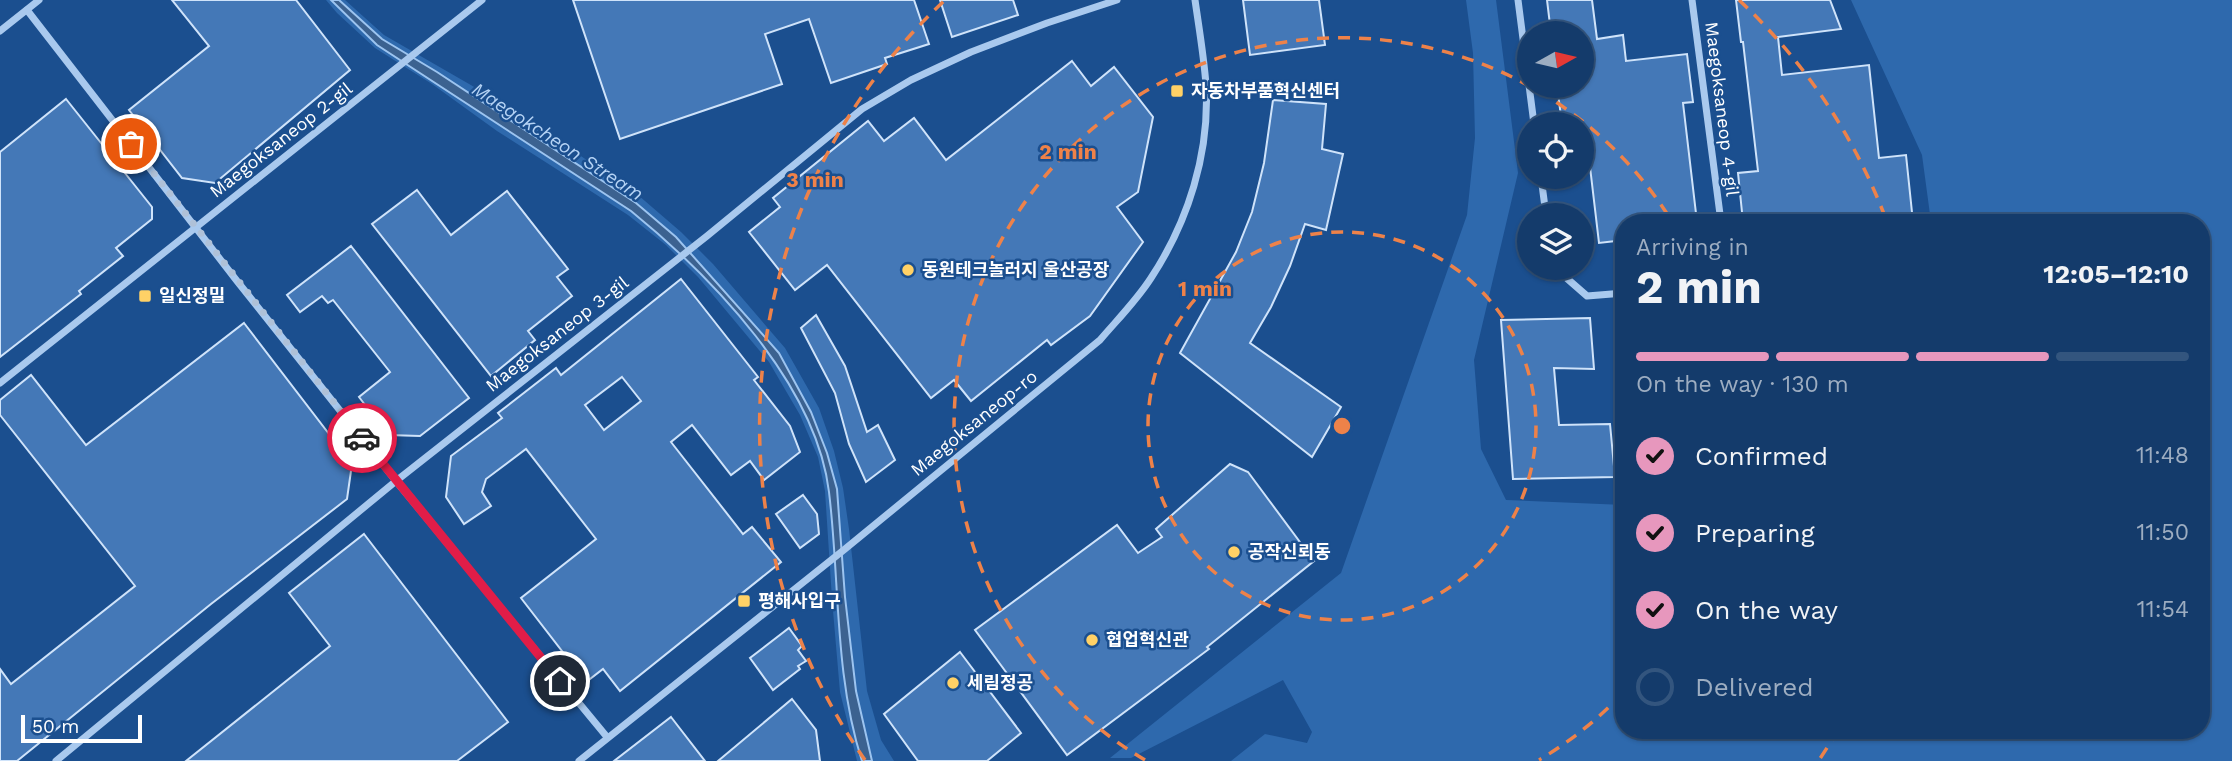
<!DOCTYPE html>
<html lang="en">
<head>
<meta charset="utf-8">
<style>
	:root { --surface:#143b6b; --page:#214673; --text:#f1f3f6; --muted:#9dadc1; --line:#33557e; --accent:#e797bd }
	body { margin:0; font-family:"Work Sans","Noto Sans KR",sans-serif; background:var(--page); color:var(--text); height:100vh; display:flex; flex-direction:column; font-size:26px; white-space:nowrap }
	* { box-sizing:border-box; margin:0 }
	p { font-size:23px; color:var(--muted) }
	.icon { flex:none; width:38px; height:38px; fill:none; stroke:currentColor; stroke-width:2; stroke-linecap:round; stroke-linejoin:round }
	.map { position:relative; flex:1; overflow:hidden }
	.sheet { position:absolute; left:1615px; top:214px; width:595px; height:525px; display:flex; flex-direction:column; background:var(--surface); border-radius:28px; box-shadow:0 2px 5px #0004,0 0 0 2px var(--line) }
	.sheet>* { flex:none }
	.needle { width:46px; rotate:82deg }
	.controls { position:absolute; left:1517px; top:21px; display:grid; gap:14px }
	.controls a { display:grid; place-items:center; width:77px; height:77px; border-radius:50%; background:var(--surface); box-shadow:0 2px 5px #0004,0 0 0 2px var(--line); font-size:35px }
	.scale { position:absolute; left:21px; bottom:18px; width:121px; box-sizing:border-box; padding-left:7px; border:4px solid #fff; border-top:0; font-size:19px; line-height:24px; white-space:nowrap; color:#fff; -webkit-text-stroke:5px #1b4f8f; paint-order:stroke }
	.pin { position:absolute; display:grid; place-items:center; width:60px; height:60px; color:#fff; margin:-30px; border:4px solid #fff; border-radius:50%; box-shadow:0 2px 7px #0007 }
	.courier { position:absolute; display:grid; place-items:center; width:70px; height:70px; margin:-35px; border:5px solid #e11d48; border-radius:50%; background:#fff; color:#222; box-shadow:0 2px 9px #0007 }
	.head em { font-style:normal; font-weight:700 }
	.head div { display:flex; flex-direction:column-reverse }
	.head { display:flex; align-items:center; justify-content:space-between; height:119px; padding:0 21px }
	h1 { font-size:46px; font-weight:700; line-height:52px }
	.bar { display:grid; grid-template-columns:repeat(4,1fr); gap:10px 7px; align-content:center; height:84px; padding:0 21px }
	.bar i { height:9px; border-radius:5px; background:var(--line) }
	.bar .active { background:var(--accent) }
	.bar p { grid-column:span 4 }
	ol { padding:0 21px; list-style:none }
	li { display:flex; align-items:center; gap:21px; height:77px }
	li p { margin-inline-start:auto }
	li .icon { padding:7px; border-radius:50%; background:var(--accent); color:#111; stroke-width:4 }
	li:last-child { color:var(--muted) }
	li i { width:38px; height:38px; border:4px solid var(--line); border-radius:50% }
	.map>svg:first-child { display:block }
	.green { fill:#2e69ad }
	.water { fill:#3c6290; stroke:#9cc4f0; stroke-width:2 }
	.building { fill:#4478b7; stroke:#cfe3fa; stroke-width:2; fill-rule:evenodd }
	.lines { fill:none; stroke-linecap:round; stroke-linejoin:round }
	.minor { stroke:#a9c9ee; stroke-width:7 }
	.done { stroke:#afc1d8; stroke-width:7; stroke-dasharray:0 12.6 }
	.route { stroke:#e11d48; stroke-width:9 }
	.ring { fill:none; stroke:#ee8249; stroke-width:3.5; stroke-dasharray:12 9 }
	.poi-dot { fill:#ffd166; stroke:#1b4f8f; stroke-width:2.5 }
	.labels { text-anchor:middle; stroke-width:5; stroke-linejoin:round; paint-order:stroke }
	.poi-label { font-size:18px; font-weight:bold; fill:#fff; stroke:#1b4f8f; text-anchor:start }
	.street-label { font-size:18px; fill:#fff; stroke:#1b4f8f }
	.water-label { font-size:19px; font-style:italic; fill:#b5d3f5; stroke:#1b4f8f }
	.centre { fill:#ee8249; stroke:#1b4f8f; stroke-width:3.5 }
	.ring-label { font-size:21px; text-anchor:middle; font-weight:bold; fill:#ee8249; stroke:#1b4f8f; stroke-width:5; stroke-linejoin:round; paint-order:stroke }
</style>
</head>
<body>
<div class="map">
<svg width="2232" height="761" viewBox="0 0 2232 761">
	<rect width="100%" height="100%" fill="#1b4f8f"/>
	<g class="green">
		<path d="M326,0H331L377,45L631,211C712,277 816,385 829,492C840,582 834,674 862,761H857L840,692L832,599L825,491L818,457L800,415L769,362L698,277L666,245L628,215L497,131L432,84L375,48L337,13Z"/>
		<path d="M339,0H345L384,35L509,107L638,195L681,232L713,264L785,348L819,408L834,451L843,488L849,529L867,691L881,740L894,761H872L856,691L845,597L837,489L827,452L811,412L779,353L676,237L636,203L437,72L382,39Z"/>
		<path d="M1466,0H1496L1518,173L1474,360L1481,449L1506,500L1624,505V730H2202V222H1931L1922,155L1851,0H2232V761H1231L1265,734L1307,743L1312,732L1283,680L1131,758H1110L1341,573L1467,215L1475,138L1473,53Z"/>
	</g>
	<path class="water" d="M331,0H339L382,39L437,72L636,203L676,237L779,353L811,412L827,453L837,489L845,597L856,691L872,761H862C834,674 840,582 829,492C816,384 712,277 631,211L377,45Z"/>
	<g class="building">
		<path d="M172,0H296L350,70L215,183L182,178L129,110L209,46Z"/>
		<path d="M573,0H914L929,44L885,58L887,64L831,83L809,19L765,34L782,84L620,139Z"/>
		<path d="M940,0H1013L1018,15L952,37Z"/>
		<path d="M1243,0H1319L1325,45L1250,55Z"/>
		<path d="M1547,0H1592L1597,39L1623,35L1626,61L1687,54L1693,102L1683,103L1697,222H1624V240L1599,243L1588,150L1582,151V124H1562L1557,86H1582V33H1551Z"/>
		<path d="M1736,0H1830L1841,29L1778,37L1782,75L1869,65L1879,158L1906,155L1913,222H1857V219L1827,222H1743L1738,173L1758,171L1743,42H1741Z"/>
		<path d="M1072,61L1091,86L1114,67L1153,117L1138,192L1117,207L1143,242L1090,316L1051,345L1047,340L971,401L954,380L931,398L827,265L795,290L749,232L780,207L773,198L868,121L884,141L914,118L946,160Z"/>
		<path d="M66,99L152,207V219L116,248L123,256L79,291L81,294L0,357V152Z"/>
		<path d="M1273,100L1326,104L1322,149L1343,154L1326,230L1305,224L1290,266L1271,307L1250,343L1341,407L1312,457L1180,353L1236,252L1252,212L1264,163Z"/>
		<path d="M417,190L451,235L507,191L568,269L557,277L572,296L528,331L535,340L491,376L372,224Z"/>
		<path d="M351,246L469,398L420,436L388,435L359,397L390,372L333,300L328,303L322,296L300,312L287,295Z"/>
		<path d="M681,279L758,377L754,380L790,426L800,452L764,480L750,461L731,475L692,425L671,442L743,534L752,527L781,562L620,691L603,669L586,682L521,598L596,539L526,449L486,479L482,492L491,506L464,524L446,497L451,456L502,418L498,413L556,368L561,375ZM622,377L641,401L604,430L585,405Z"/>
		<path d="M816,315L845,366L867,432L878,425L895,460L866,482L849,444L835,393L801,328Z"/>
		<path d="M1590,318L1594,369L1554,368L1559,425L1610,424L1615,477L1513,479L1501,320Z"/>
		<path d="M244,323L352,464L347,499L211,604L17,761H0V669L11,684L135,586L0,415V400L31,375L86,445Z"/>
		<path d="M1230,464L1248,472L1314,561L1207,647L1209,649L1067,755L975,630L1117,525L1138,553L1162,537L1156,529Z"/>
		<path d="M803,495L817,514L819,534L800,548L776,514Z"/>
		<path d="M364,534L508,722L457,761H186L330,646L289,593Z"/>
		<path d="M789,628L802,646L798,650L806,661L798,666L800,669L773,690L750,658Z"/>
		<path d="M960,652L1021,733L987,761H918L884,714Z"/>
		<path d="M792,699L816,730L820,761H718Z"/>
		<path d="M671,717L705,761H614Z"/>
	</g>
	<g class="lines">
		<g class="minor">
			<path d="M1518,0L1534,124"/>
			<path d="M1692,0L1721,222"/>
			<path d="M27,10L237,281L396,481L607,737"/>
			<path d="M0,31L39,0"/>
			<path d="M1541,177L1546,215"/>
			<path d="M1555,268L1587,296L1624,293"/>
			<path d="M0,383L482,0"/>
			<path d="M56,761L396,481L707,236L862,109L911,80L971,52L1047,23L1117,0"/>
			<path d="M579,761L845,549L1100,340C1117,320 1137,300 1151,278C1188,222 1210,153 1206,85C1204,57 1199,28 1195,0"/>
		</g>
	</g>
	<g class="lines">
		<path class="done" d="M131,144L362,438"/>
		<path class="route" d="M362,438L560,681"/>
	</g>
	<g class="ring">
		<circle cx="1342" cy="426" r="194"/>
		<path d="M1623 693A388 388 0 0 1 1539 760M1145 760A388 388 0 1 1 1671 220"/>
		<path d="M1838 730A582 582 0 0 1 1819 760M865 760A582 582 0 0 1 945 0M1739 0A582 582 0 0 1 1887 222"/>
	</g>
	<g class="poi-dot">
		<rect x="1170" y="84" width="14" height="14" rx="3.5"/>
		<circle cx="908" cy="270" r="7"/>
		<rect x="138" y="289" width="14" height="14" rx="3.5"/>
		<circle cx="1234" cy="552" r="7"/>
		<rect x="737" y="594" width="14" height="14" rx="3.5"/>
		<circle cx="1092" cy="640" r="7"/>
		<circle cx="953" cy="683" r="7"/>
	</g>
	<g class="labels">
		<g class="poi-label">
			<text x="1191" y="97">자동차부품혁신센터</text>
			<text x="922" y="276">동원테크놀러지 울산공장</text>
			<text x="159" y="302">일신정밀</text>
			<text x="1248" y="558">공작신뢰동</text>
			<text x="758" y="607">평해사입구</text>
			<text x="1106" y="646">협업혁신관</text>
			<text x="967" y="689">세림정공</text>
		</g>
		<g class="street-label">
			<text transform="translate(1722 109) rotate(83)" y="6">Maegoksaneop 4-gil</text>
			<text transform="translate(281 140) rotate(-38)" y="6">Maegoksaneop 2-gil</text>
			<text transform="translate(557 334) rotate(-38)" y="6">Maegoksaneop 3-gil</text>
			<text transform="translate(974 423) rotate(-39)" y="6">Maegoksaneop-ro</text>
		</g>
		<g class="water-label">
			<text transform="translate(558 141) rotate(33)" y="7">Maegokcheon Stream</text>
		</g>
	</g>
	<circle cx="1342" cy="426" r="10" class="centre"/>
	<g class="ring-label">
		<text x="1068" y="159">2 min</text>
		<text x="815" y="187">3 min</text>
		<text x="1205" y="296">1 min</text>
	</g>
</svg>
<div class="controls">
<a><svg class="needle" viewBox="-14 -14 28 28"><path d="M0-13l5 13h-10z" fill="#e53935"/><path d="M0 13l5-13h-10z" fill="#9dadc1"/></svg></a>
<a><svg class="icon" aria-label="locate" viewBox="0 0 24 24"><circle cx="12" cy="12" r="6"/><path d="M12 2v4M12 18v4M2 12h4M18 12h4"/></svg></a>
<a><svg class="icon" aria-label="layers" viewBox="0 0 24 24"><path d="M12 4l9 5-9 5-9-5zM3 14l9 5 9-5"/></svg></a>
</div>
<div class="scale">50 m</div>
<div class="pin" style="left:131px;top:144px;background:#ea580c"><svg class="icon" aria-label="bag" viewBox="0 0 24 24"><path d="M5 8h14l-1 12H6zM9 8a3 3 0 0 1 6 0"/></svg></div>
<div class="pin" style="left:560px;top:681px;background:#1f2937"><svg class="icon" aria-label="home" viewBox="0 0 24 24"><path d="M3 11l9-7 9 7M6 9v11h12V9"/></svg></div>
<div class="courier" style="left:362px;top:438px"><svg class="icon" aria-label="car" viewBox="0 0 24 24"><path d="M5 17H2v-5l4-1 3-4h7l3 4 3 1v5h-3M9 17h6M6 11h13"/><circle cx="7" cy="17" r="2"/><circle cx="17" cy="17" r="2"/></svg></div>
<section class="sheet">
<div class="head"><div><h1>2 min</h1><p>Arriving in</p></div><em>12:05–12:10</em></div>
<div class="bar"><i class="active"></i><i class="active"></i><i class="active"></i><i></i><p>On the way · 130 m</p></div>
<ol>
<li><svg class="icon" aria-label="check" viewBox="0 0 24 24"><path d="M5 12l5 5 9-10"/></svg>Confirmed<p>11:48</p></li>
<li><svg class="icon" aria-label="check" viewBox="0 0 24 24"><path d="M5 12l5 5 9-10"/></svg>Preparing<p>11:50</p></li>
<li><svg class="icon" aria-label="check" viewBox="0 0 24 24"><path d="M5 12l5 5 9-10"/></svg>On the way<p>11:54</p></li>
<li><i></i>Delivered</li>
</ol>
</section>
</div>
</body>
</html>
